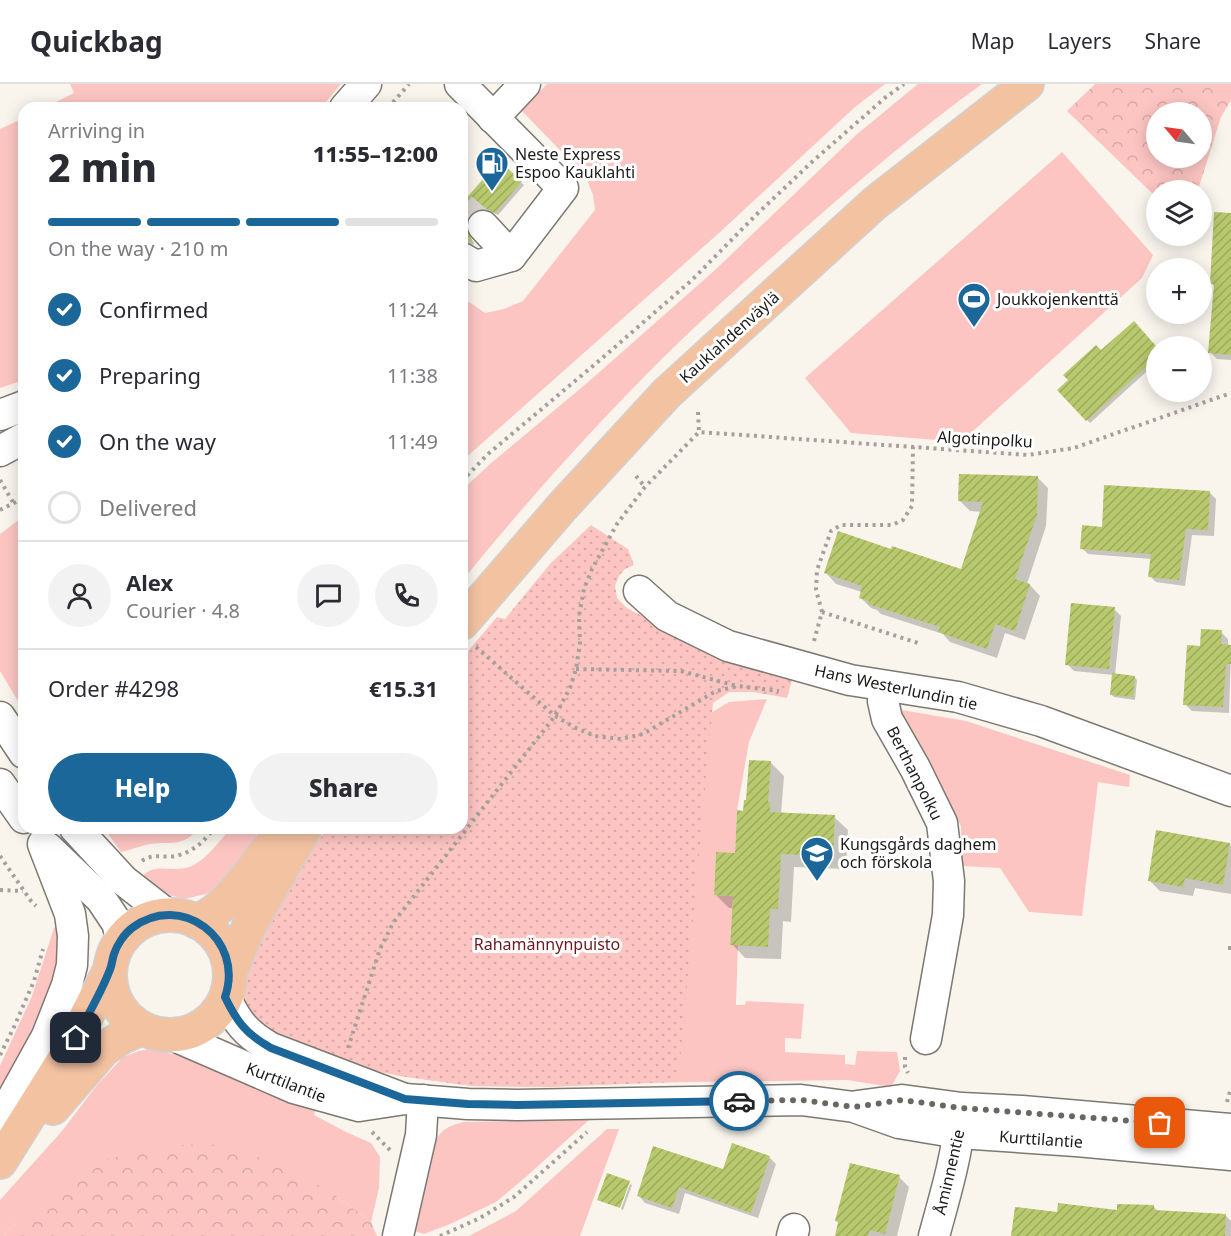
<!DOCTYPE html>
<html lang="en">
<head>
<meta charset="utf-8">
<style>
	:root { --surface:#fff; --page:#f2f2f3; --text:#2b2b33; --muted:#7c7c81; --line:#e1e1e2; --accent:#1c679a }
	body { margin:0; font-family:"Noto Sans",sans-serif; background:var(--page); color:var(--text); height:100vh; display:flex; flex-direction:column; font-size:22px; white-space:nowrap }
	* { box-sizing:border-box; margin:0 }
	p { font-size:20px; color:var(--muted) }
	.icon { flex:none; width:33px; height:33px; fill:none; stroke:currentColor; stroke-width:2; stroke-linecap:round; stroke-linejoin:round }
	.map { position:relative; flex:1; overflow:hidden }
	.drawer { position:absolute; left:18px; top:18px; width:450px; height:732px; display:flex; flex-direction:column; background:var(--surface); border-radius:18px; box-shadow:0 3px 15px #0003 }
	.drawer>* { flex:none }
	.needle { width:39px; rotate:299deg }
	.controls { position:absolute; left:1146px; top:18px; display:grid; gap:12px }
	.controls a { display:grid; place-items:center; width:66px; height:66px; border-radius:50%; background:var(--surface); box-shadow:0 3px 15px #0003; font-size:30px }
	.pin { position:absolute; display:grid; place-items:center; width:51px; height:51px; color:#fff; margin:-26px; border-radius:12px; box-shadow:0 3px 9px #0006 }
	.courier { position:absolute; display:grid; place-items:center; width:60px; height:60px; margin:-30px; border:4px solid #1c679a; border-radius:50%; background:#fff; color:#222; box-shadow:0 2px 8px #0007 }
	.headline em { font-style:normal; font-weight:800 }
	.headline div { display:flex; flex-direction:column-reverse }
	.headline { display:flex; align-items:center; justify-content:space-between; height:102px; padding:0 30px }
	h1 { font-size:39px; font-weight:800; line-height:45px }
	.bar { display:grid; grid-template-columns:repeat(4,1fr); gap:9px 6px; align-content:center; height:72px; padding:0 30px }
	.bar i { height:8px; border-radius:4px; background:var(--line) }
	.bar .current { background:var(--accent) }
	.bar p { grid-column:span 4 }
	.line { display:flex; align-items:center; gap:15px; padding:0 30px; border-top:2px solid var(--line) }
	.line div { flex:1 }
	.round { display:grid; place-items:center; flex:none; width:63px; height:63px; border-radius:32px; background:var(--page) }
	ol { padding:0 30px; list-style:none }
	li { display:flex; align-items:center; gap:18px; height:66px }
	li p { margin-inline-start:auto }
	li .icon { padding:6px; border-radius:50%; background:var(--accent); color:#fff; stroke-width:4 }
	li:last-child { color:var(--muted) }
	li i { width:33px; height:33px; border:3px solid var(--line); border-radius:50% }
	.primary-button { display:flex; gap:12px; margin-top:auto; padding:12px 30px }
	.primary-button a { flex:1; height:69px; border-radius:36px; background:var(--accent); color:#fff; font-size:24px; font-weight:800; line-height:69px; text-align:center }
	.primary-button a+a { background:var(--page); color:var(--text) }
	header { display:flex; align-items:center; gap:36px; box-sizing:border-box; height:84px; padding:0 30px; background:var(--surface); border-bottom:2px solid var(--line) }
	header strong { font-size:28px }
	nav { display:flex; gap:33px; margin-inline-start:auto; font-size:21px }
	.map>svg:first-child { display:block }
	.grass { fill:#fcc5c2 }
	.forest { fill:url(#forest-crowns); fill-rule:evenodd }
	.park { fill:url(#park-dots) }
	.shadow { fill:#0003 }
	.building { fill:url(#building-hatch) }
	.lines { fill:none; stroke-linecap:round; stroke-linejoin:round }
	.minor-tunnel { stroke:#d8d4cd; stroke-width:30; stroke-dasharray:30 15; stroke-linecap:butt }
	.minor-casing { stroke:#7c7972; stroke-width:33 }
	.major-casing { stroke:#d2d1d1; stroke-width:36 }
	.path { stroke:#a4a09b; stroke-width:4; stroke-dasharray:3 4.5; stroke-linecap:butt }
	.minor { stroke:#fff; stroke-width:30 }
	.major { stroke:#f3c2a1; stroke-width:33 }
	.done { stroke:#6a6763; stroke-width:6; stroke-dasharray:0 10.8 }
	.route { stroke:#1c679a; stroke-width:8 }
	.labels { text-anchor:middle; stroke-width:6; stroke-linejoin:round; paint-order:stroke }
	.poi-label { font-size:16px; fill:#1d1b19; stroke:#fff; text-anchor:start }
	.street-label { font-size:16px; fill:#1d1b19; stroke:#fff }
	.park-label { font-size:16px; fill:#6c171c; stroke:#fff }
</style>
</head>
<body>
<header>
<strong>Quickbag</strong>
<nav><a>Map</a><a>Layers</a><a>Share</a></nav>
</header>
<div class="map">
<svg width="1231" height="1152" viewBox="0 0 1231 1152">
	<defs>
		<pattern id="forest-crowns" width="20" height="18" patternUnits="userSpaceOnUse" patternTransform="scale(1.5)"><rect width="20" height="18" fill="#fcc5c2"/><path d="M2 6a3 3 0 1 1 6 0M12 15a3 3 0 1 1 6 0" fill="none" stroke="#d8a9a6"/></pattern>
		<pattern id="park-dots" width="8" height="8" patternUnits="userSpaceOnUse" patternTransform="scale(1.5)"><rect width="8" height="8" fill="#fcc5c2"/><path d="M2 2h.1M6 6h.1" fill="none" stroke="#d8a9a6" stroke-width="1.8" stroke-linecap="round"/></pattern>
		<pattern id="building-hatch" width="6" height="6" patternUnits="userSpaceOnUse" patternTransform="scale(1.5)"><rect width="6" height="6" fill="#b8c86d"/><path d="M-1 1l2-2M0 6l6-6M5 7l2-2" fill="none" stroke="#9eab5e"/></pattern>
	</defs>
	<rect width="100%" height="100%" fill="#f9f5ed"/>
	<g class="grass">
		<path d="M70,0H341L321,24H44L74,9Z"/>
		<path d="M547,0H885L855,23L719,149L462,377V213L485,229L504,225L523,217L595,126L593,111L586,93L521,26Z"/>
		<path d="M918,0H982C917,47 856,99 796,152C753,190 710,228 669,268C596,340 527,417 462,497V406L490,380L587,299L714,187L856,51Z"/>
		<path d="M24,34V296L0,304V45Z"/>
		<path d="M1062,68L1153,171L1142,194L961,358L851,349L805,294Z"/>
		<path d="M24,432V627L0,587V450Z"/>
		<path d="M767,615L749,658L737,726L735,769H716L714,811L733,812L730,860L738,861L736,921H745L746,917L804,920L801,955L785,954V968L845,971V980L855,981L857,967L897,968L900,987L891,1003L847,996L621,999L549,1003L472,1002L400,992L680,648L729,618Z"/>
		<path d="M902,626L966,637L1130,691L1129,703L1098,698L1082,832L1029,828L1000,784L962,782L961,742L904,642Z"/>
		<path d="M104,744H199C182,764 172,757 150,760C140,762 131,766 121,768Z"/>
		<path d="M231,744H260L236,788L223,802L206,810L184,815L165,810L141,795C151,777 171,789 189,783C206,777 219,757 231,744Z"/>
		<path d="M61,837L62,856L52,895L31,948L0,1004V982L32,912L54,844Z"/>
		<path d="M149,965L196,975L316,1023L314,1031L346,1048L371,1059L380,1073L379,1104L371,1138L338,1113L16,1139L3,1152H0V1116L62,1047L97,1001L123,973L139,967Z"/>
		<path d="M590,1035L528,1091L496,1118L450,1140L424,1150L414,1147L433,1061C442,1045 446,1043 463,1038Z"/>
		<path d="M607,1045H619L580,1152H469L516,1127Z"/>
	</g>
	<g class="forest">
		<path d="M1095,0H1231V16L1221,33L1198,106H1156V113L1067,27ZM1156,28H1202V74H1156Z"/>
		<path d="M211,1060L283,1080L338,1113L371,1138L377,1152H3L16,1139L93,1079L159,1062Z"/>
	</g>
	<path class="park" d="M591,441L628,465L634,481L625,485L619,492L615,502L617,514L627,524L661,542L793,592L787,614L753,608H729L713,619L678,998L549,1003L472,1002L400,992L351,982L274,952L243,923L239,904L241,885L287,803L327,744H462V574L497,533L505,535L550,480Z"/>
	<g class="shadow">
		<path d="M499,79L524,101L498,131L492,128H483L469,141V151L474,159L473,161L467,159L462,155V122Z"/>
		<path d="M1231,164V276L1217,275L1210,268L1215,203L1212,200Z"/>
		<path d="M1134,239L1156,264V279L1090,339L1059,306Z"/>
		<path d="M1038,394L1048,404L1046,442L1027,500L1030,501L1040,512L1025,556L1005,549L997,574L950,558L943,550L881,530L877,526L871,524L860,513L862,508L836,500L826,489L962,487L982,428L970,427L960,417Z"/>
		<path d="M1209,408L1216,415L1214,452L1192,451L1185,502L1156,498L1150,492L1152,475L1088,470L1082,464L1103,444Z"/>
		<path d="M1114,525L1121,532L1115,591L1134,593L1137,596L1135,616L1114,613L1111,610L1114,591L1074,587L1067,580Z"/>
		<path d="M1221,548L1228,555V564L1231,567L1229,629L1192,627L1185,620L1202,564Z"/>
		<path d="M771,679L784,692L781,730L834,733L848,746L846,785L794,783L791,838L783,837L781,875L745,874L732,860L734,824H729L715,810L736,771L745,728Z"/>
		<path d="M1230,760L1231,762V810L1195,804L1193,812L1160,807L1149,796Z"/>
		<path d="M733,1061L770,1074L776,1080L758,1134L685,1109L679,1130L645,1119L639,1112L724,1087Z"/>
		<path d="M899,1093L909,1103L897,1152H836Z"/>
		<path d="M630,1100L632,1101L623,1126L621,1125Z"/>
		<path d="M1154,1123L1159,1128L1225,1131L1231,1137V1152H1013L1058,1130L1118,1128Z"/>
	</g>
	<g class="building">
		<path d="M499,77L522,97L495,129L487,125H480L471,130L467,136L466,145L472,156L469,159L462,157V119Z"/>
		<path d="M1214,128L1231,129V271L1208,269L1214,200H1210Z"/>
		<path d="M1134,237L1156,262V274L1086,337L1057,306L1068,296L1063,291L1096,261L1101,266Z"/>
		<path d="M959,390L1038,392L1037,431L1015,495L1030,500L1015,547L995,540L987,565L938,548L940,543L868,520L869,517L859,514L862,502L824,489L838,447L891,465L892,462L961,485L983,418L958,417Z"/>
		<path d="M1104,401L1210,407L1208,446L1186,445L1179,496L1148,493L1151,470L1080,465L1082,441L1102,443Z"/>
		<path d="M1071,519L1115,523L1109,585L1065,581Z"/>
		<path d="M1201,545L1222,546L1221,560L1231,561V580H1226L1223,623L1183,621L1187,561L1200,562Z"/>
		<path d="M1112,589L1135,592L1133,613L1110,611Z"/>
		<path d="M749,676L771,677L768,718H770V728L835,731L833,772L781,770L778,825H770L768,863L730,861L733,812L714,811L716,768L735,769L737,726L743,727L744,716H746Z"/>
		<path d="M1156,746L1230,759L1223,801L1185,794L1183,803L1148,797Z"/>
		<path d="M732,1059L770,1072L751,1129L679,1103L672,1124L637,1112L653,1062L723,1085Z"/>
		<path d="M850,1079L900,1091L885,1150L870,1146L868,1152H835L838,1138L835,1137Z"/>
		<path d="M607,1089L630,1097L620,1124L597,1116Z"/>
		<path d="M1058,1119L1117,1126V1120L1154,1121V1126L1226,1130L1225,1152H1011L1015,1123L1057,1128Z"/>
	</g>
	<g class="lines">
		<path class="minor-tunnel" d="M462,124L483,142"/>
		<defs>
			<g id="minor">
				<path d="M460,0L563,104L511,172L476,182L462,174"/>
				<path d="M345,24L366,0"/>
				<path d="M493,34L525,0"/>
				<path d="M483,142L511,172"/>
				<path d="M0,331L24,322"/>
				<path d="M0,367L24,354"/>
				<path d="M639,507L667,532L728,562L850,596L958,613L1041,637L1231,707"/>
				<path d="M888,603L883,617L887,635L915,684L942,739L949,797L948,831L926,955"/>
				<path d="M0,633L24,669"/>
				<path d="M0,700L24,734"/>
				<path d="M75,744L123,796L168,831"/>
				<path d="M48,764L101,815L117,839L122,856"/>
				<path d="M225,913C237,938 246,950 271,964L402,1014"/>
				<path d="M172,951L294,1004L359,1022L405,1015L468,1020L517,1021L801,1016L854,1023L899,1039L959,1049L1076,1057L1231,1071"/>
				<path d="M857,1022L902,1016L962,1024L1022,1027L1231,1045"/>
				<path d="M0,1037L47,952L67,901L72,881L73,852L70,830L43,760"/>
				<path d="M398,1152L421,1051L423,1016"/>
				<path d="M792,1152L794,1145"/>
				<path d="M934,1152C945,1112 957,1072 961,1030"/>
			</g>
			<g id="major">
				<path d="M462,539L562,423L667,309L875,119L1027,0"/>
				<circle cx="170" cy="891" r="60"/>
				<path d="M197,838L212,829L226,818L244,797L268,765L286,745"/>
				<path d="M230,888L249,842L305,744"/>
				<path d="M53,1024L104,965L122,953L142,944"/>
				<path d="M0,1078L65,974L110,886"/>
			</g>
		</defs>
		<use href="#minor" class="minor-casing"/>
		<use href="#major" class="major-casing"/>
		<g class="path">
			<path d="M388,24L409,0"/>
			<path d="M698,328L699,348"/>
			<path d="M636,392L645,403"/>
			<path d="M0,396L14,420"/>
			<path d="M462,397L488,370L600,276L692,196L757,130L813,77L886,13L904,0"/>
			<path d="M0,426L24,414"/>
			<path d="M822,528L816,506L817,486L831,447L841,441H892L903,436L912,422L913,363"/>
			<path d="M814,557L822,528L921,560"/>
			<path d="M476,563L555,632L576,644L595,652L621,655L643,650L716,607L738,602L779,607"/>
			<path d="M576,585L681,587L737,602"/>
			<path d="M0,772L31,817L36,822"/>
			<path d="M142,777C153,769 164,774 175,772C192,769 205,757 214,744"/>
			<path d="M0,806L23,807"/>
			<path d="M1228,864H1231"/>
			<path d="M348,964L380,865L393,839L555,632L570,604L576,585L580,559L579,532L584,505L592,485L617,440L645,403L699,348L1028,371L1074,364L1231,309"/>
			<path d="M0,971L14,943L34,897L43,865"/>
			<path d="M905,973V983L908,989"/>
			<path d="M1227,1018L1231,1004"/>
			<path d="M372,1048L390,1066"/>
			<path d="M440,1152L480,1134L514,1113L587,1048"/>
		</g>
		<use href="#minor" class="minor"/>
		<use href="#major" class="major"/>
	</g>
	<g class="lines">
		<path class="done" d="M739,1017L801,1016L854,1023L902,1016L962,1024L1160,1039"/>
		<path class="route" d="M76,954C87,932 100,911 109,888C112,882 112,876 114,870C117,861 124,850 132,844C181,807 245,855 225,913C237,938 246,950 271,964L405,1015L468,1020L517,1021L739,1017"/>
	</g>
	<defs>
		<symbol id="fuel-pin" viewBox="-11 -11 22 30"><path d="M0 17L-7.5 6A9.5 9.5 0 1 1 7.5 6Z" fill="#1c679a" stroke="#fff"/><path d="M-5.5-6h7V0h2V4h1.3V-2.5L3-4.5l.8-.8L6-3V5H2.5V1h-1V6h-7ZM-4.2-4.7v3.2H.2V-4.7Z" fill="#fff"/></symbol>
		<symbol id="stadium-pin" viewBox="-11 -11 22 30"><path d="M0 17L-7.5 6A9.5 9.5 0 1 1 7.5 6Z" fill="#1c679a" stroke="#fff"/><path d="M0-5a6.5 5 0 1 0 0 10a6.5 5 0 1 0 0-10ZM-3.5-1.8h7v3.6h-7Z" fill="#fff"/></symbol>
		<symbol id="school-pin" viewBox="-11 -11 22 30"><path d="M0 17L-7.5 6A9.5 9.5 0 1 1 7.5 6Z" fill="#1c679a" stroke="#fff"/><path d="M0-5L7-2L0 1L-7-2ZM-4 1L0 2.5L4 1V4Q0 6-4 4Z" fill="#fff"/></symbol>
	</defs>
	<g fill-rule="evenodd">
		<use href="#fuel-pin" x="473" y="60" width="38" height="52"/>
		<use href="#stadium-pin" x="955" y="196" width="38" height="52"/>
		<use href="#school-pin" x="798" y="750" width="38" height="52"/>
	</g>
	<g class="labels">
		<g class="poi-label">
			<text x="515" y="76">Neste Express<tspan x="515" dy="18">Espoo Kauklahti</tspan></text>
			<text x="997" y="221">Joukkojenkenttä</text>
			<text x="840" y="766">Kungsgårds daghem<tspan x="840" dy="18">och förskola</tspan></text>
		</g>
		<g class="street-label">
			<text transform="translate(729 253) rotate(-42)" y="6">Kauklahdenväylä</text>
			<text transform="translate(985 355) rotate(3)" y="6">Algotinpolku</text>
			<text transform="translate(896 603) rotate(12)" y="6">Hans Westerlundin tie</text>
			<text transform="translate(915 689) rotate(63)" y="6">Berthanpolku</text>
			<text transform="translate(286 998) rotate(21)" y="6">Kurttilantie</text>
			<text transform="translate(1041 1055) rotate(4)" y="6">Kurttilantie</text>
			<text transform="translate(949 1088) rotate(-77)" y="6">Åminnentie</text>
		</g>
		<g class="park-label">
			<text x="547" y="866">Rahamännynpuisto</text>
		</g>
	</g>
</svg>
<div class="controls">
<a><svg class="needle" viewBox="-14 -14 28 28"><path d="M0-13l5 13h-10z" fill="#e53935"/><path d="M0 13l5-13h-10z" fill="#7c7c81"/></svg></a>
<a><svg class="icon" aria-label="layers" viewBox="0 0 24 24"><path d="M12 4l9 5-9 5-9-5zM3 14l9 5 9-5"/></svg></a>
<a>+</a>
<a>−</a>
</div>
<div class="pin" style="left:1160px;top:1039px;background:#ea580c"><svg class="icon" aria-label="bag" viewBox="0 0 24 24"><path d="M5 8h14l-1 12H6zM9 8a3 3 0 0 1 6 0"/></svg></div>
<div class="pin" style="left:76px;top:954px;background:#1f2937"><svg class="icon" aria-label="home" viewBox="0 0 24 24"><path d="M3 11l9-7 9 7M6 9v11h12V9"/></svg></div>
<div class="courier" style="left:739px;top:1017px"><svg class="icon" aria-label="car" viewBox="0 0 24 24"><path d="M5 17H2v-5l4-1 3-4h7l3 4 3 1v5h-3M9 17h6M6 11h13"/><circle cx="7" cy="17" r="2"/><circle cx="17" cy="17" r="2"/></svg></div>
<section class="drawer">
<div class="headline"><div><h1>2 min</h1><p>Arriving in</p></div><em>11:55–12:00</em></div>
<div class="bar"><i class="current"></i><i class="current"></i><i class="current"></i><i></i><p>On the way · 210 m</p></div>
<ol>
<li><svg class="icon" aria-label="check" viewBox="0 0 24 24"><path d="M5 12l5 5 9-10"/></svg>Confirmed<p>11:24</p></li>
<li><svg class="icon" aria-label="check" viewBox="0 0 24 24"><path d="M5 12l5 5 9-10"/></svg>Preparing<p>11:38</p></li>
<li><svg class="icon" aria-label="check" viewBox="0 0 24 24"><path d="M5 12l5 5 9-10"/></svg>On the way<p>11:49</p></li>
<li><i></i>Delivered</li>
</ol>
<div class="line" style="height:108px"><a class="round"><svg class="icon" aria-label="person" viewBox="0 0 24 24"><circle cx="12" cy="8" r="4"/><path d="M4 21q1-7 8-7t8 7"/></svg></a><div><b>Alex</b><p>Courier · 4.8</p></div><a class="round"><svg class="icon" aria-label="chat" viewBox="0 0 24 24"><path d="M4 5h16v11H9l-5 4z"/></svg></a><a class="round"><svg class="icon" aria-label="phone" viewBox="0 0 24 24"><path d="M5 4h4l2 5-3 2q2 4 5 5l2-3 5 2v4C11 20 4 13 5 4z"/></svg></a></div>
<div class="line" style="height:78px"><div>Order #4298</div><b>€15.31</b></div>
<div class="primary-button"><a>Help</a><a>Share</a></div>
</section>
</div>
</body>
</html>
